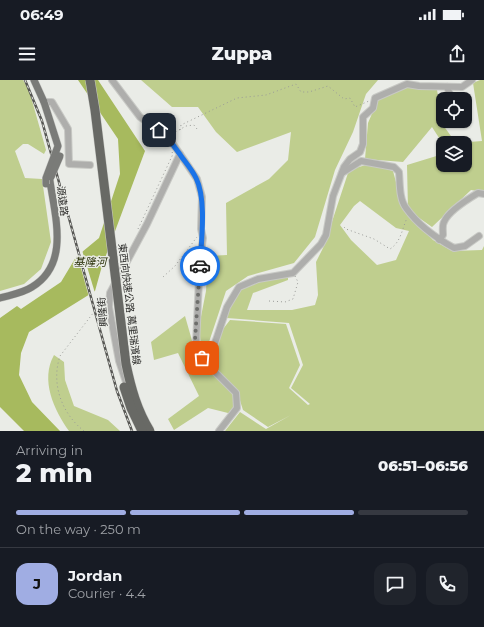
<!DOCTYPE html>
<html lang="en">
<head>
<meta charset="utf-8">
<style>
	:root { --surface:#171b24; --page:#20242c; --text:#f1f3f6; --muted:#9ea1a6; --line:#363941; --accent:#a0ade3 }
	body { margin:0; font-family:Montserrat,"Noto Sans TC",sans-serif; background:var(--page); color:var(--text); height:100vh; display:flex; flex-direction:column; font-size:15px; white-space:nowrap }
	* { box-sizing:border-box; margin:0 }
	p { font-size:13px; color:var(--muted) }
	.icon { flex:none; width:22px; height:22px; fill:none; stroke:currentColor; stroke-width:2; stroke-linecap:round; stroke-linejoin:round }
	.map { position:relative; height:351px; overflow:hidden }
	.side { display:flex; flex-direction:column; background:var(--surface); flex:1 }
	.side>* { flex:none }
	.fabs { position:absolute; left:436px; top:12px; display:grid; gap:8px }
	.fabs a { display:grid; place-items:center; width:36px; height:36px; border-radius:8px; background:var(--surface); box-shadow:0 1px 3px #0004; font-size:20px }
	.pin { position:absolute; display:grid; place-items:center; width:34px; height:34px; color:#fff; margin:-17px; border-radius:8px; box-shadow:0 2px 6px #0006 }
	.courier { position:absolute; display:grid; place-items:center; width:40px; height:40px; margin:-20px; border:3px solid #1a73e8; border-radius:50%; background:#fff; color:#222; box-shadow:0 1px 5px #0007 }
	.head em { font-style:normal; font-weight:800 }
	.head div { display:flex; flex-direction:column-reverse }
	.head { display:flex; align-items:center; justify-content:space-between; height:68px; padding:0 16px }
	h1 { font-size:26px; font-weight:800; line-height:30px }
	.bar { display:grid; grid-template-columns:repeat(4,1fr); gap:6px 4px; align-content:center; height:48px; padding:0 16px }
	.bar i { height:5px; border-radius:3px; background:var(--line) }
	.bar .current { background:var(--accent) }
	.bar p { grid-column:span 4 }
	.line { display:flex; align-items:center; gap:10px; padding:0 16px; border-top:1px solid var(--line) }
	.line div { flex:1 }
	.round { display:grid; place-items:center; flex:none; width:42px; height:42px; border-radius:12px; background:var(--page) }
	.status { display:flex; justify-content:space-between; align-items:center; height:28px; padding:0 20px; background:var(--surface); direction:ltr }
	.status svg { height:11px; fill:currentColor }
	header { display:flex; justify-content:space-between; align-items:center; height:52px; padding:0 16px; background:var(--surface); font-size:18px; font-weight:800 }
	.map>svg:first-child { display:block }
	.green { fill:#bfce8e; fill-rule:evenodd }
	.water { fill:#a7ba5e }
	.pier { fill:#eaece7 }
	.lines { fill:none; stroke-linecap:round; stroke-linejoin:round }
	.minor-casing { stroke:#c8c9c5; stroke-width:8 }
	.major-casing { stroke:#c8c9c5; stroke-width:8 }
	.path { stroke:#9a9b98; stroke-width:1; stroke-dasharray:1 3; stroke-linecap:butt }
	.minor { stroke:#aeaeac; stroke-width:6 }
	.major { stroke:#7a7b78; stroke-width:7 }
	.rail-casing { stroke:#565653; stroke-width:2.5 }
	.rail { stroke:#eaece7; stroke-width:1; stroke-dasharray:3; stroke-linecap:butt }
	.major-bridge-casing { stroke:#c8c9c5; stroke-width:8; stroke-linecap:butt }
	.highway-bridge-casing { stroke:#c8c9c5; stroke-width:10; stroke-linecap:butt }
	.major-bridge { stroke:#7a7b78; stroke-width:7 }
	.highway-bridge { stroke:#686965; stroke-width:9 }
	.done { stroke:#6e6f6c; stroke-width:4; stroke-dasharray:0 7.2 }
	.route { stroke:#1a73e8; stroke-width:5 }
	.labels { text-anchor:middle; stroke-width:3; stroke-linejoin:round; paint-order:stroke }
	.street-label { font-size:10px; fill:#2c2c2a; stroke:#eaece7 }
	.water-label { font-size:11px; font-style:italic; fill:#282f07; stroke:#eaece7 }
</style>
</head>
<body>
<div class="status"><b>06:49</b><svg viewBox="0 0 49 12"><path d="M0 12V9h3v3zM5 12V6h3v6zM10 12V3h3v9zM15 12V0h3v12zM26 1h20v11H26zM47 4h2v5h-2z"/></svg></div>
<header><svg class="icon" aria-label="menu" viewBox="0 0 24 24"><path d="M4 6h16M4 12h16M4 18h16"/></svg>Zuppa<svg class="icon" aria-label="share" viewBox="0 0 24 24"><path d="M12 15V3M7 8l5-5 5 5M5 13v7h14v-7"/></svg></header>
<div class="map">
<svg width="484" height="351" viewBox="0 0 484 351">
	<rect width="100%" height="100%" fill="#eaece7"/>
	<g class="green">
		<path d="M0,0H23L29,10L46,70L44,74L28,64H23L15,71L25,98L42,99L51,162L41,189L24,204L0,211Z"/>
		<path d="M141,0H378L366,14L353,52L335,90L315,157L294,183L248,196L226,211L207,268L201,265L199,247L206,211L208,176L227,175L226,123L269,99L288,80L291,52L237,72L216,52L198,27H172Z"/>
		<path d="M480,0H484V112L471,110L432,147L408,130L407,85L443,74V85H465V63L443,64L432,47L403,82L365,79L368,43L377,22L386,10L403,2L436,4L443,45L456,63L482,61L473,3Z"/>
		<path d="M369,84L393,91L403,128L433,160L452,171L482,170L484,166V351H225L240,332L266,349L291,335L268,347L243,330L236,308L205,280L217,271L220,253L230,240L286,244L300,285L289,308L308,325L310,324L291,308L303,285L289,243L227,238C232,201 257,203 288,197V200L253,213L247,230H292L315,225L318,215L316,182L324,166L349,90ZM360,121L396,148L409,151L396,180L377,185L351,160L340,145L354,126Z"/>
		<path d="M185,236L197,278L235,315L232,334L208,328L174,350L168,339L199,316L178,273L154,280L151,262Z"/>
		<path d="M54,275L64,282L65,300L74,326L108,340L120,351H69C54,330 40,300 54,275Z"/>
	</g>
	<path class="water" d="M78,0H98L145,71L102,186L95,211L29,252L21,273L19,295L32,322L60,351H24L0,327V238L17,226L21,229L61,202L76,177L99,158L120,94L118,59Z"/>
	<path class="pier" d="M82,170L95,213L89,217L77,174Z"/>
	<g class="lines">
		<defs>
			<g id="minor">
				<path d="M112,0L140,37L168,57L180,74L147,144L110,213L109,227L119,281L126,302"/>
				<path d="M447,7L452,19"/>
				<path d="M44,22H52L68,49L69,84L90,85"/>
				<path d="M180,74L197,99L202,117L201,149L203,158L200,179L196,264L203,280L236,313L237,328L219,351"/>
				<path d="M342,93L361,81L394,87L399,92C400,103 399,119 406,128C418,145 436,158 454,168L465,166L479,156"/>
				<path d="M439,160L443,155C443,151 442,145 444,142C448,131 468,119 478,113L484,114"/>
				<path d="M201,276L210,273L213,269L227,227L239,207L258,199L293,193L321,164L326,155L333,116L344,87L350,79L360,72L363,64V37L373,28L375,18L407,4L419,6L462,7L472,0"/>
			</g>
			<g id="major">
				<path d="M34,0L44,22"/>
				<path d="M0,218C10,215 23,213 32,207C70,184 55,137 50,101"/>
			</g>
		</defs>
		<use href="#minor" class="minor-casing"/>
		<use href="#major" class="major-casing"/>
		<g class="path">
			<path d="M180,50L181,45L237,18L266,15L296,4L301,12H309L328,6L344,19L350,18L355,27L369,21"/>
			<path d="M172,54L186,46L194,45L197,49"/>
			<path d="M344,147L346,149L374,159L390,169C401,162 402,149 407,138"/>
			<path d="M138,149L173,74L172,72"/>
			<path d="M163,197L175,186L197,157"/>
			<path d="M269,221L285,222L293,219L298,202L295,196"/>
			<path d="M84,351C61,333 51,303 60,276L104,219"/>
		</g>
		<use href="#minor" class="minor"/>
		<use href="#major" class="major"/>
		<defs>
			<path id="rail" d="M25,0L42,41L117,311L132,351"/>
		</defs>
		<use href="#rail" class="rail-casing"/>
		<use href="#rail" class="rail"/>
		<defs>
			<g id="major-bridge">
				<path d="M44,22L58,66L46,98V104"/>
				<path d="M51,97L60,76"/>
			</g>
			<g id="highway-bridge">
				<path d="M90,0L95,30L126,284C131,308 137,330 150,351"/>
				<path d="M124,307L131,328L142,351"/>
			</g>
		</defs>
		<use href="#major-bridge" class="major-bridge-casing"/>
		<use href="#highway-bridge" class="highway-bridge-casing"/>
		<use href="#major-bridge" class="major-bridge"/>
		<use href="#highway-bridge" class="highway-bridge"/>
	</g>
	<g class="lines">
		<path class="done" d="M200,186L195,260L202,278"/>
		<path class="route" d="M159,50C169,58 174,66 181,76C186,83 192,90 196,98C207,120 201,163 200,186"/>
	</g>
	<g class="labels">
		<g class="street-label">
			<text transform="translate(63 121) rotate(83)" y="4">源遠路</text>
			<text transform="translate(130 224) rotate(83)" y="4">東西向快速公路 萬里瑞濱線</text>
			<text transform="translate(102 232) rotate(-95)" y="4">興隆街</text>
		</g>
		<g class="water-label">
			<text x="90" y="186">基隆河</text>
		</g>
	</g>
</svg>
<div class="fabs">
<a><svg class="icon" aria-label="locate" viewBox="0 0 24 24"><circle cx="12" cy="12" r="6"/><path d="M12 2v4M12 18v4M2 12h4M18 12h4"/></svg></a>
<a><svg class="icon" aria-label="layers" viewBox="0 0 24 24"><path d="M12 4l9 5-9 5-9-5zM3 14l9 5 9-5"/></svg></a>
</div>
<div class="pin" style="left:202px;top:278px;background:#ea580c"><svg class="icon" aria-label="bag" viewBox="0 0 24 24"><path d="M5 8h14l-1 12H6zM9 8a3 3 0 0 1 6 0"/></svg></div>
<div class="pin" style="left:159px;top:50px;background:#1f2937"><svg class="icon" aria-label="home" viewBox="0 0 24 24"><path d="M3 11l9-7 9 7M6 9v11h12V9"/></svg></div>
<div class="courier" style="left:200px;top:186px"><svg class="icon" aria-label="car" viewBox="0 0 24 24"><path d="M5 17H2v-5l4-1 3-4h7l3 4 3 1v5h-3M9 17h6M6 11h13"/><circle cx="7" cy="17" r="2"/><circle cx="17" cy="17" r="2"/></svg></div>
</div>
<section class="side">
<div class="head"><div><h1>2 min</h1><p>Arriving in</p></div><em>06:51–06:56</em></div>
<div class="bar"><i class="current"></i><i class="current"></i><i class="current"></i><i></i><p>On the way · 250 m</p></div>
<div class="line" style="height:72px"><b class="round" style="background:var(--accent);color:#111">J</b><div><b>Jordan</b><p>Courier · 4.4</p></div><a class="round"><svg class="icon" aria-label="chat" viewBox="0 0 24 24"><path d="M4 5h16v11H9l-5 4z"/></svg></a><a class="round"><svg class="icon" aria-label="phone" viewBox="0 0 24 24"><path d="M5 4h4l2 5-3 2q2 4 5 5l2-3 5 2v4C11 20 4 13 5 4z"/></svg></a></div>
</section>
</body>
</html>
